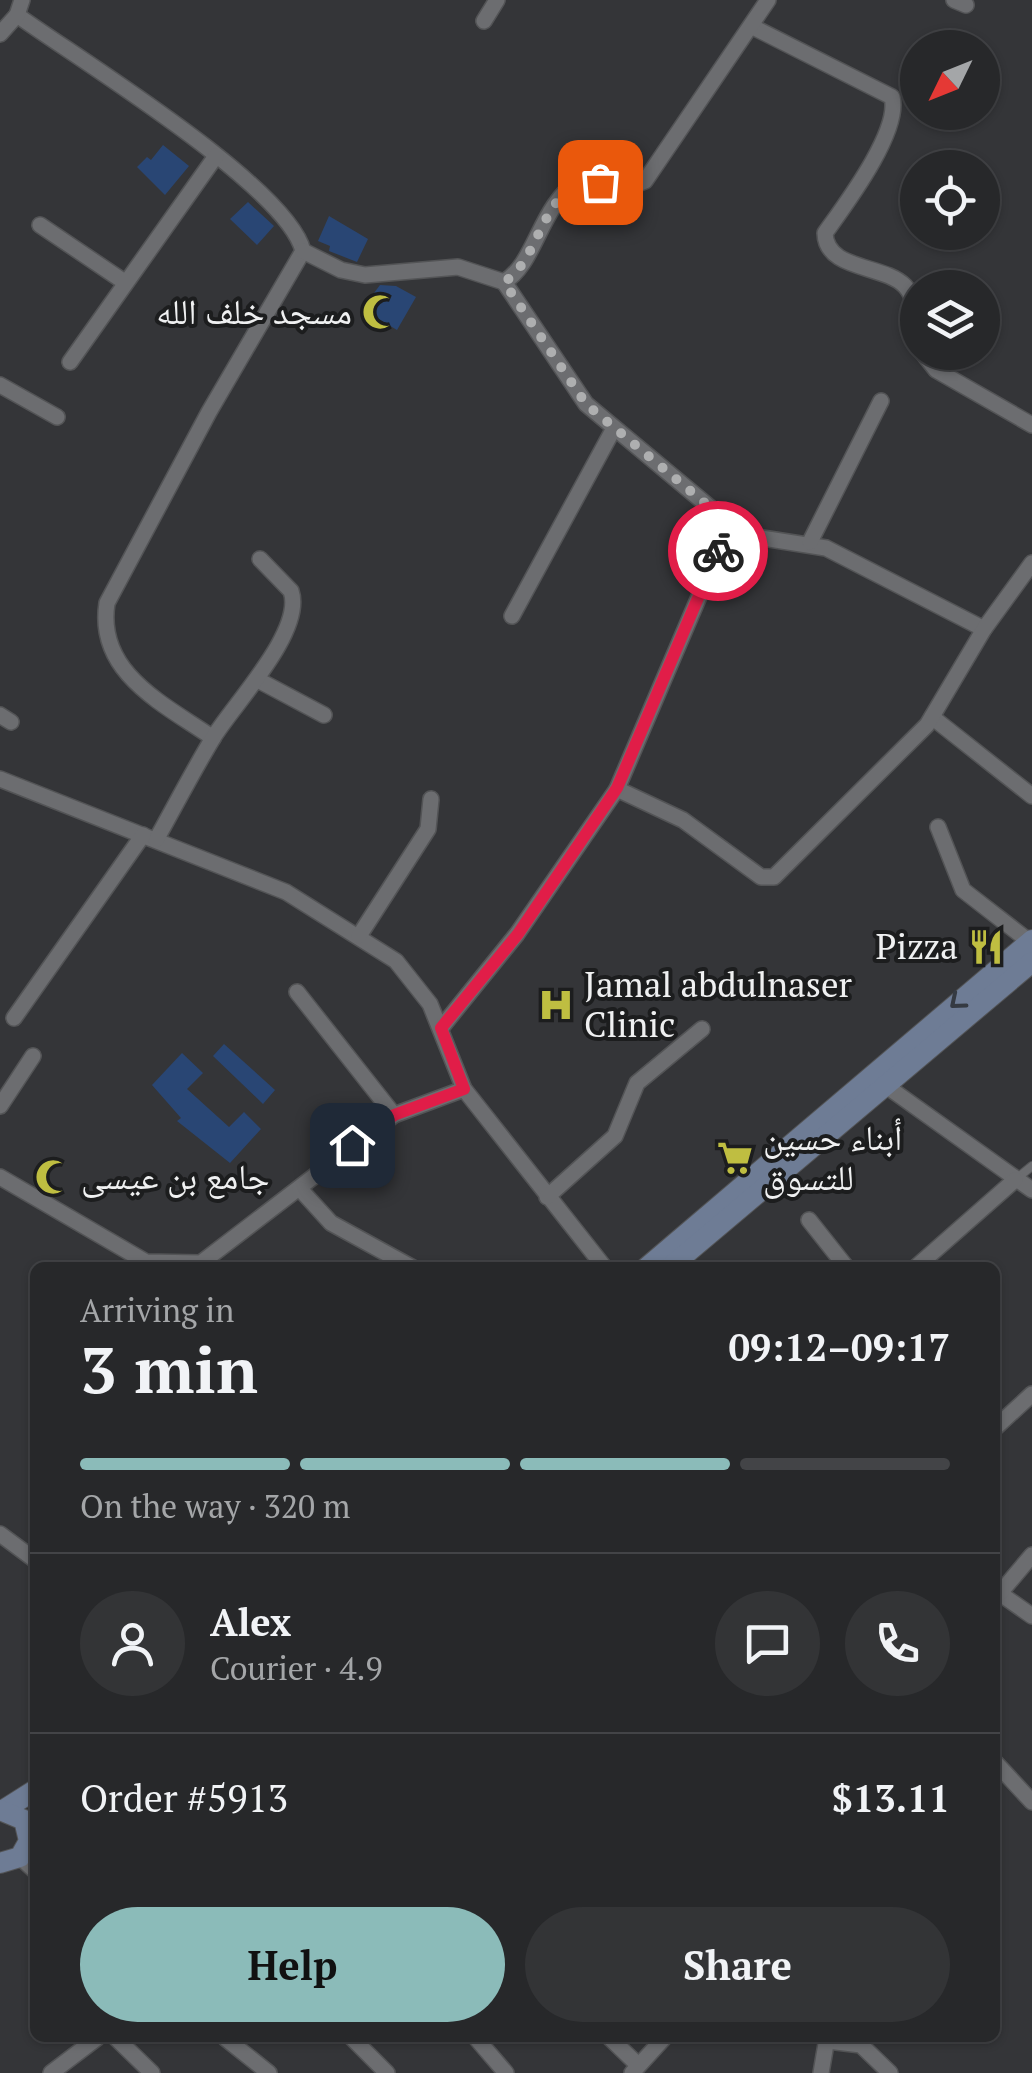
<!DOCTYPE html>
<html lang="en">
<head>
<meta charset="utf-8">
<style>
	:root { --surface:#27282a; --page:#333436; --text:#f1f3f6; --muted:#a4a6a8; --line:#434447; --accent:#8bbbb9 }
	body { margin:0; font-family:"PT Serif","Noto Naskh Arabic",serif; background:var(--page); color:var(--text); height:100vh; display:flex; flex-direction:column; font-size:38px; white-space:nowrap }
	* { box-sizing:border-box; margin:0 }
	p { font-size:32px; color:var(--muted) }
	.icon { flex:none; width:55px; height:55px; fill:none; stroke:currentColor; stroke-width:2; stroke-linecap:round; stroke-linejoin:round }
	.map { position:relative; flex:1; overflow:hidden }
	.drawer { position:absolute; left:30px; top:1262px; width:970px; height:780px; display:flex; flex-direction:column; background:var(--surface); border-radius:15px; box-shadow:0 2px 8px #0004,0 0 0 2px var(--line) }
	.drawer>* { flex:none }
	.needle { width:65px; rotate:227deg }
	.tools { position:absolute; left:900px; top:30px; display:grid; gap:20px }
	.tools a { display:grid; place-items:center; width:100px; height:100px; border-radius:50%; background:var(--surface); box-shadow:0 2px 8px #0004,0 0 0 2px var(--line); font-size:50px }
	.pin { position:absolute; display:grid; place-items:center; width:85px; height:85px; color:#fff; margin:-42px; border-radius:20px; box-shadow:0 5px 15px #0006 }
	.courier { position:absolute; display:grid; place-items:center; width:100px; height:100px; margin:-50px; border:8px solid #e11d48; border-radius:50%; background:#fff; color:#222; box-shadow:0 2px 12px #0007 }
	.head em { font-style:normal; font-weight:700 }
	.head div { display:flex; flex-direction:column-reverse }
	.head { display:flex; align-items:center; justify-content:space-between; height:170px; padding:0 50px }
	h1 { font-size:65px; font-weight:700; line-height:75px }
	.bar { display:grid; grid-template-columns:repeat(4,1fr); gap:15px 10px; align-content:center; height:120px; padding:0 50px }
	.bar i { height:12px; border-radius:8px; background:var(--line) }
	.bar .on { background:var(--accent) }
	.bar p { grid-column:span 4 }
	.line { display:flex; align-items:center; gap:25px; padding:0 50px; border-top:2px solid var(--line) }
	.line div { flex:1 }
	.round { display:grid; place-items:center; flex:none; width:105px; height:105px; border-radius:52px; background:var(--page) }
	.button { display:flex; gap:20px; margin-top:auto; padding:20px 50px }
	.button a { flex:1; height:115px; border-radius:60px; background:var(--accent); color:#111; font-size:40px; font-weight:700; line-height:115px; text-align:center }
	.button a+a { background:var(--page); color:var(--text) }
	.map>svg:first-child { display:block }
	.building { fill:#294674 }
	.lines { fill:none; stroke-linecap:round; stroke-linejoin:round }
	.service-casing { stroke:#535456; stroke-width:10 }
	.minor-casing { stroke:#535456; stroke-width:18 }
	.secondary-casing { stroke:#535456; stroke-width:22 }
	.service { stroke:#6c6d70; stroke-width:8 }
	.minor { stroke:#6c6d70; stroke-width:15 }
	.secondary { stroke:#6e7c95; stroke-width:20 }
	.oneway { stroke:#353a42 }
	.done { stroke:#aeafb0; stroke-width:10; stroke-dasharray:0 18 }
	.route { stroke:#e11d48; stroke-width:12 }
	.labels { text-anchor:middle; stroke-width:8; stroke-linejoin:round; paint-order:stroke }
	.poi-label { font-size:35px; fill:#eff0f1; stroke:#1c1d1e; text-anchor:start }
</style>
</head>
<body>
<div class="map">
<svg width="1032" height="2073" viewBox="0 0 1032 2073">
	<rect width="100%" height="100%" fill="#343538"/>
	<g class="building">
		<path d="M163,145L189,166L165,195L137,167L147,157L151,160Z"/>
		<path d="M248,202L274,226L257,245L230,219Z"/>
		<path d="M329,216L368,239L357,262L329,251L330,246L318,241Z"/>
		<path d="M380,285L396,286L416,297L397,330L362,309Z"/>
		<path d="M224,1044L275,1090L263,1104L213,1056Z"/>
		<path d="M182,1053L203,1073L187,1089L229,1127L244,1112L261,1129L230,1163L177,1121L181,1118L152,1085Z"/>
	</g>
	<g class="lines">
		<defs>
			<path id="service" d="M1016,1179L1032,1166"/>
			<g id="minor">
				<path d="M954,0L966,5"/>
				<path d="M17,15C78,59 287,186 303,251L209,412L107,603C96,673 164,704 213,738"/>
				<path d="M484,21L497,0"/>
				<path d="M751,26L892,97C901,131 845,205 825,233C826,271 884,264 905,286C918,300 915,322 918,339"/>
				<path d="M0,34L17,15L22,0"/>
				<path d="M40,225L123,281"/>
				<path d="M303,251L341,270L365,275L458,267L504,282C536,263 539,207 579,180L625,189L645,181L768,0"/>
				<path d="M504,282L586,404L743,535L826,548L984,629"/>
				<path d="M922,352L936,370L1032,425"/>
				<path d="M70,362L216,156"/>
				<path d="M0,385L57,417"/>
				<path d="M810,542L881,401"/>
				<path d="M512,616L613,430"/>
				<path d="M258,680L324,715"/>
				<path d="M0,715L11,722"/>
				<path d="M932,717L1032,796"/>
				<path d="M0,779L286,892L396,961L430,1004L464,1089L605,1268"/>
				<path d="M617,789L683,820L761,877H774L927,725L984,629L1032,563"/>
				<path d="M938,827L963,890L1030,942"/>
				<path d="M156,840C175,806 193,771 213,738C233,705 305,631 291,591L260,559"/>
				<path d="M359,936L428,829L431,799"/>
				<path d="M297,992L394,1115"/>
				<path d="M14,1018L143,835"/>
				<path d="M441,1028L517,934L617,789L730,524"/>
				<path d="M885,1085L1032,1190"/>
				<path d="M0,1106L33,1056"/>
				<path d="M0,1177L146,1262L201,1263L394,1115L464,1089"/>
				<path d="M300,1189L331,1223L413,1268"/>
				<path d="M547,1197L615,1136L637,1083L702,1029"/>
				<path d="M809,1220L847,1268"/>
				<path d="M915,1268L1015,1180"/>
				<path d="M995,1428L1032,1394"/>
				<path d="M0,1534L35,1560"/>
				<path d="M995,1590L1032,1616"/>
				<path d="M1000,1593L1032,1555"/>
				<path d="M995,1762L1032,1802"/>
				<path d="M20,1857L35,1871"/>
				<path d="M116,2038L152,2073"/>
				<path d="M225,2038L269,2073"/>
				<path d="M352,2038L387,2073"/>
				<path d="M476,2038L506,2073"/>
				<path d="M610,2038L638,2065"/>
				<path d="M828,2041L861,2045L890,2073"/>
				<path d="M51,2073L97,2038"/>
				<path d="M632,2073L664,2038"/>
				<path d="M821,2073L827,2038"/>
			</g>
			<g id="secondary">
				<path d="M646,1268L1032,940"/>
				<path d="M669,1268L1032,962"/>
				<path d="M5,1809L35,1790"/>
				<path d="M0,1810L24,1820L29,1841L20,1857L0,1863"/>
			</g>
		</defs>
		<use href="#service" class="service-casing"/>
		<use href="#minor" class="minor-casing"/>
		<use href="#secondary" class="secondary-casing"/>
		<use href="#service" class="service"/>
		<use href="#minor" class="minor"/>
		<use href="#secondary" class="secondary"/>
	</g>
	<defs><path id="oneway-chevron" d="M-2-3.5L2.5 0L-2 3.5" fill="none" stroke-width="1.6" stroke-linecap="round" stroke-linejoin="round" transform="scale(2.5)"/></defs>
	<use class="oneway" href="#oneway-chevron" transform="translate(957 1002) rotate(140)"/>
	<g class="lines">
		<path class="done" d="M600,182L579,180C539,207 536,263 504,282L586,404L730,524L718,551"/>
		<path class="route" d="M352,1145L394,1115L464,1089L441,1028L518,934L617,788L718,551"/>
	</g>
	<defs>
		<symbol id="mosque-bare" viewBox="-9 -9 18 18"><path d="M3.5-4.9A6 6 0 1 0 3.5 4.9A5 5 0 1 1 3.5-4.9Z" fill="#bfbe41" stroke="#1c1d1e" stroke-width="2.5" paint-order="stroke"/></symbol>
		<symbol id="restaurant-bare" viewBox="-9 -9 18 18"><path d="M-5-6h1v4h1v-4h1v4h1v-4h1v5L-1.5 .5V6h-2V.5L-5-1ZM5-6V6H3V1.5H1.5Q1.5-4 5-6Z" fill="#bfbe41" stroke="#1c1d1e" stroke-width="2.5" paint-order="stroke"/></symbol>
		<symbol id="hospital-bare" viewBox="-9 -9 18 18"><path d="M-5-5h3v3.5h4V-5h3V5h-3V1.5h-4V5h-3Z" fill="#bfbe41" stroke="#1c1d1e" stroke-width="2.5" paint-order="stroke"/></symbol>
		<symbol id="supermarket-bare" viewBox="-9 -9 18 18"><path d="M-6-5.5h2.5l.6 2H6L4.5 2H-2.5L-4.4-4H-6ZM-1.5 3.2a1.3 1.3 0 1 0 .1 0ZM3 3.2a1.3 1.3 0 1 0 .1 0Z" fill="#bfbe41" stroke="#1c1d1e" stroke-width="2.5" paint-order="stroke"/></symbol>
	</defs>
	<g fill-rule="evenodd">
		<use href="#mosque-bare" x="355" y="287" width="50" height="50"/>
		<use href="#restaurant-bare" x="961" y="922" width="50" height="50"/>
		<use href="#hospital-bare" x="531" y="980" width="50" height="50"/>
		<use href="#supermarket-bare" x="710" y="1133" width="50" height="50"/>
		<use href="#mosque-bare" x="28" y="1152" width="50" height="50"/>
	</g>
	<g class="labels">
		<g class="poi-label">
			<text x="352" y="324" text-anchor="end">مسجد خلف الله</text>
			<text x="958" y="959" text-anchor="end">Pizza</text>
			<text x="584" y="997">Jamal abdulnaser<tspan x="584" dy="40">Clinic</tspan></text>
			<text x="763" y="1150">أبناء حسين<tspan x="763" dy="40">للتسوق</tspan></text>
			<text x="81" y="1189">جامع بن عيسى</text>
		</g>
	</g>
</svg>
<div class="tools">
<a><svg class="needle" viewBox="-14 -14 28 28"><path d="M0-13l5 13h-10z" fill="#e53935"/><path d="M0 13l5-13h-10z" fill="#a4a6a8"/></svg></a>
<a><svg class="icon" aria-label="locate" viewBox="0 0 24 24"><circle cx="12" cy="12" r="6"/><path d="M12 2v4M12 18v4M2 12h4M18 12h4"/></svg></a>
<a><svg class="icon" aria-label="layers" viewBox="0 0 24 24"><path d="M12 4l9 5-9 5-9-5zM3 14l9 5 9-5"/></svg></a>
</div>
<div class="pin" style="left:600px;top:182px;background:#ea580c"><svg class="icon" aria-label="bag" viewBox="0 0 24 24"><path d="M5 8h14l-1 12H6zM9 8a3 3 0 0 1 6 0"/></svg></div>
<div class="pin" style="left:352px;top:1145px;background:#1f2937"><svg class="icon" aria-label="home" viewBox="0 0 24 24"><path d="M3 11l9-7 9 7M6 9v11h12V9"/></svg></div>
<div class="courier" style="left:718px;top:551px"><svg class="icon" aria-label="bike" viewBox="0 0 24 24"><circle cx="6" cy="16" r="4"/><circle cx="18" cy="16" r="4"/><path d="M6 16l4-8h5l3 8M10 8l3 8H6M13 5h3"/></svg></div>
<section class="drawer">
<div class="head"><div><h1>3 min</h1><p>Arriving in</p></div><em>09:12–09:17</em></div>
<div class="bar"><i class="on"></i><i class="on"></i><i class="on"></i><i></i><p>On the way · 320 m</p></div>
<div class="line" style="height:180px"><a class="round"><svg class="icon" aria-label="person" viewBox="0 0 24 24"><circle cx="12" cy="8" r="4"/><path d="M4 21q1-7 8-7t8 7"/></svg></a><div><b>Alex</b><p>Courier · 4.9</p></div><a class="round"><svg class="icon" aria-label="chat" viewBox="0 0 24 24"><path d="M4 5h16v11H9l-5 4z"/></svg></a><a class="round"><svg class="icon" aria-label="phone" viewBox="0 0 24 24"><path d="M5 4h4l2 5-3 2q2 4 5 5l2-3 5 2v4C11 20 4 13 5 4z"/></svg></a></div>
<div class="line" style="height:130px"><div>Order #5913</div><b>$13.11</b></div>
<div class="button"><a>Help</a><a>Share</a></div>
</section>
</div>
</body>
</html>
